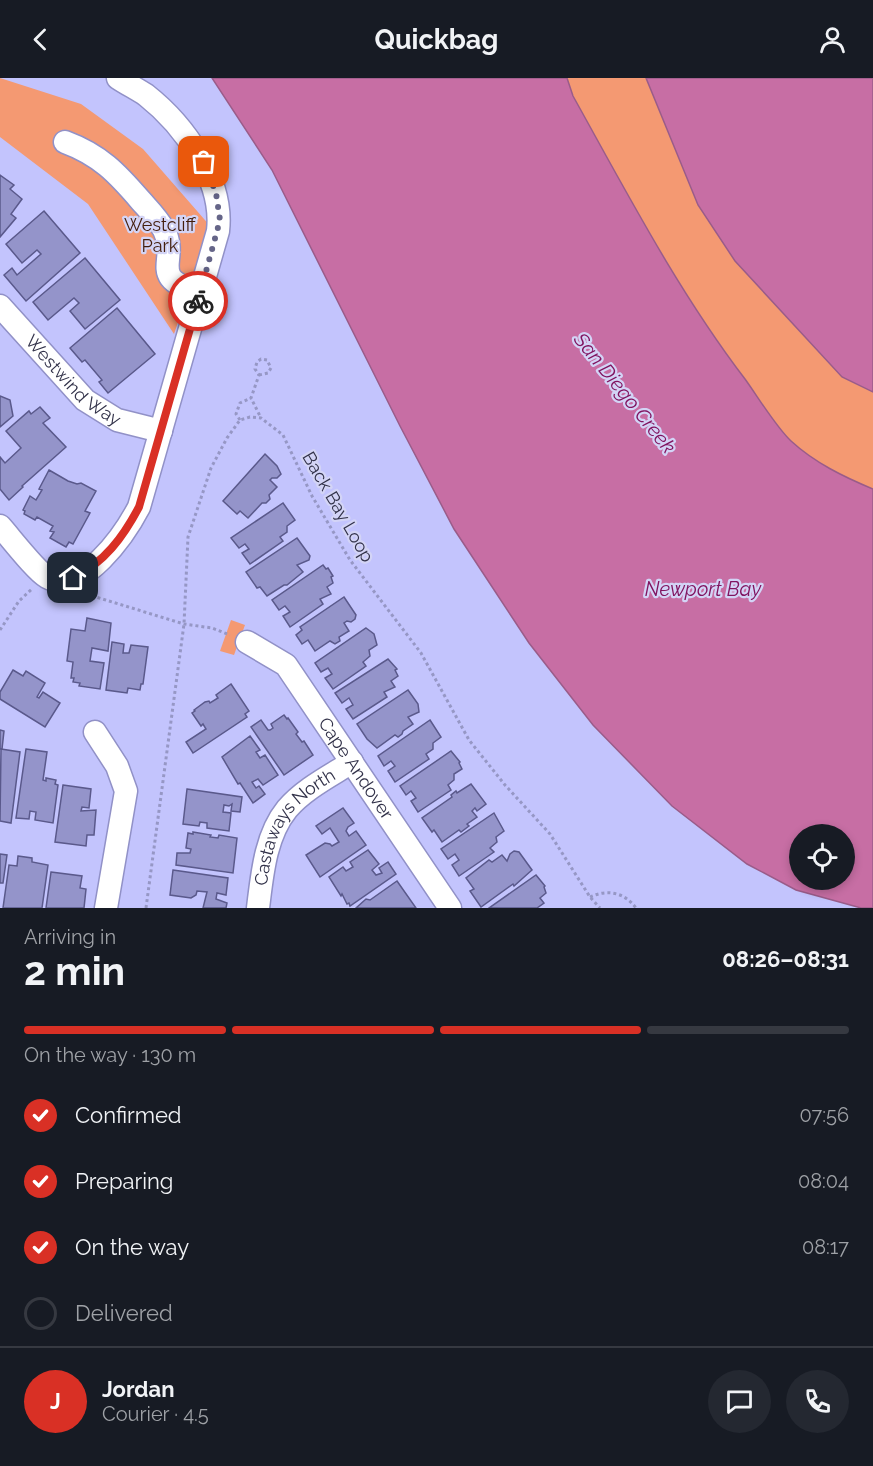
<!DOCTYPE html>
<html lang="en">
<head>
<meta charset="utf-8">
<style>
	:root { --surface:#171b24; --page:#242831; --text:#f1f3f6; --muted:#9ea1a6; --line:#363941; --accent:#d93025 }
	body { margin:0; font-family:Raleway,sans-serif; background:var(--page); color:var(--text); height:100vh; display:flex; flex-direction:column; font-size:22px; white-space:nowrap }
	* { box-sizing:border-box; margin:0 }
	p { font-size:20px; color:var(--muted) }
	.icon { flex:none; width:33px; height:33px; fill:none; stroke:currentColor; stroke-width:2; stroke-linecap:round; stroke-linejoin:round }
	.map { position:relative; height:830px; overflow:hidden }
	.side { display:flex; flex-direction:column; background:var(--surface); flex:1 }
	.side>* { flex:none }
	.controls { position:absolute; left:789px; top:746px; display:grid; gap:12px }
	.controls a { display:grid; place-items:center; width:66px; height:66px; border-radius:50%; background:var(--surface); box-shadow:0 3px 9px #0003; font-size:30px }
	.pin { position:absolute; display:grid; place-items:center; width:51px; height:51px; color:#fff; margin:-26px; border-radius:12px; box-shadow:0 3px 9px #0006 }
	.courier { position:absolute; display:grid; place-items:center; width:60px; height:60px; margin:-30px; border:4px solid #d93025; border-radius:50%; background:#fff; color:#222; box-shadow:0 2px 8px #0007 }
	.overview em { font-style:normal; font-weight:700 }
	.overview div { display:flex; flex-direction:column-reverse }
	.overview { display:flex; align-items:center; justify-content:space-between; height:102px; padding:0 24px }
	h1 { font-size:39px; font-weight:700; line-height:45px }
	.bar { display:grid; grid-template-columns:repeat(4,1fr); gap:9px 6px; align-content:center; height:72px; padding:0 24px }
	.bar i { height:8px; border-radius:4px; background:var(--line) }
	.bar .on { background:var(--accent) }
	.bar p { grid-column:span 4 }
	.line { display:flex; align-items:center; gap:15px; padding:0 24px; border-top:2px solid var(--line) }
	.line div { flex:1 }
	.round { display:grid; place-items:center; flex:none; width:63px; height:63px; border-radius:32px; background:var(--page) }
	ol { padding:0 24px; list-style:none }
	li { display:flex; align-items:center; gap:18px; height:66px }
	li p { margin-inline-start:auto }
	li .icon { padding:6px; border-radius:50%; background:var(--accent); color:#fff; stroke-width:4 }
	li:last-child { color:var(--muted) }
	li i { width:33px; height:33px; border:3px solid var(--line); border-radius:50% }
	header { display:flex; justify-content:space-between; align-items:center; height:78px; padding:0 24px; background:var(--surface); font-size:27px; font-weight:700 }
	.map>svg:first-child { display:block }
	.green { fill:#f49972 }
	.water { fill:#c76ea4; stroke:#9a5c89; stroke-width:1.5; fill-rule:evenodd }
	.building { fill:#9494ca; stroke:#5a598b; stroke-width:1.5 }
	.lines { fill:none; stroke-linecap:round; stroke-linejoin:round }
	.minor-casing { stroke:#9191c7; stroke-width:25 }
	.path { stroke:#9697c5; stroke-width:3; stroke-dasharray:3 3; stroke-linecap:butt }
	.minor { stroke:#fff; stroke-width:22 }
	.done { stroke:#656588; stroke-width:6; stroke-dasharray:0 10.8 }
	.route { stroke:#d93025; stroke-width:8 }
	.labels { text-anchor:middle; stroke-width:4.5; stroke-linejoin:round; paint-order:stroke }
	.park-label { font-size:18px; fill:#431e0c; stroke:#d3d4f6 }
	.street-label { font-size:18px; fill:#323249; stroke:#d3d4f6 }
	.water-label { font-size:20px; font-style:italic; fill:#811460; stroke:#d3d4f6 }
</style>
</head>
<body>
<header><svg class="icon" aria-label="back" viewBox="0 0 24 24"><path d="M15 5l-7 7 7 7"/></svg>Quickbag<svg class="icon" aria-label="person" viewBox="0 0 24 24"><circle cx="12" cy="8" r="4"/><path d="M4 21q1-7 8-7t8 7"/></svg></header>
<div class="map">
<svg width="873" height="830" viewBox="0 0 873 830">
	<rect width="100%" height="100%" fill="#c3c4fd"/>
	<g class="green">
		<path d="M0,0L81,26L143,71L211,149L174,256L88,126L0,59Z"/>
		<path d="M567,0H646L698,127L842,299L873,314V411C844,399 815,385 791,363C776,349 758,319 745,301C678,212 627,115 573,18Z"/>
		<path d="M231,542L245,547L234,577L220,573Z"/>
	</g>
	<g class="water">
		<path d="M212,0H567L573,18C627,115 678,213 745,301C758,319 776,349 791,363C815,385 844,399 873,411V830H861L796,812L747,786L672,728L593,647L529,565L454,451L400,348L272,92ZM800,756H844V801H800Z"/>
		<path d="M646,0H873V314L842,299L735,183L698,127Z"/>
	</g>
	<g class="building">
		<path d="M0,97L14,107L10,111L22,121L11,136L16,140L0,159Z"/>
		<path d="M44,133L80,175L26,223L4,197L12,190L17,197L41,176L37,172L22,185L6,166Z"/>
		<path d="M85,180L120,222L85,251L70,233L79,225L74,220L48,242L33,224Z"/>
		<path d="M117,230L155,276L108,315L99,304L102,302L85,282L82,284L70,270Z"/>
		<path d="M0,318L10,322L13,338L0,349Z"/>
		<path d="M40,329L50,340L43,345L66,369L22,408L23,409L9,422L0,411V379L5,385L21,370L6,353L29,333L31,336Z"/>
		<path d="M265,376L277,388L281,396L277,400H272L270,402L277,409L269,417L270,421L266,425H262L248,440L240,433L237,436L223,423Z"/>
		<path d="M49,392L68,403L77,406L81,405L96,413L85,433L90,435L73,466L69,464L66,469L50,460L54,454L50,453L53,448L37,439L35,442L24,436L25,433L23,432L30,418L36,422L42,412L39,411Z"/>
		<path d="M283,425L295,442L287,448V454L280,459L283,463L250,486L242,475L249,471L245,466L239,470L231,460Z"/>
		<path d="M297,460L310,478L309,482L297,487L303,494L287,507H284L267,518L260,509L257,510L246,494Z"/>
		<path d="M323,487L326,491L328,490L333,498L331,499L333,505L327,509L331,516L320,521L323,526L290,549L283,538L290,534L285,528L279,532L272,522Z"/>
		<path d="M344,519L356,537L355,541L351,544L347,543L344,545L349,553L339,559L340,563L335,566L330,563L315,573L308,562L302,566L296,557L302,552L300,549Z"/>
		<path d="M87,540L111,545L108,573L92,570L90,583L104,585L100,611L79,608L80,605L73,604L74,600H71L73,584L67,583L71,551L85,553Z"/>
		<path d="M366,550L374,556L377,567L369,572L370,578L363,584L366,588L333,611L325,600L332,596L328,590L321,594L315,585Z"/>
		<path d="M112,564L124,566L123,575H129L131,567L148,569L143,606H141L140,612L128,610L127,615L106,612Z"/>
		<path d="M388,581L397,591L395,592L398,598L391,603L395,609L384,614L387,619L353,641L346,631L353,627L349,620L342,625L335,615Z"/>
		<path d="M13,592L23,598L26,593L45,605L37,619L39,620L43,614L60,625L45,649L0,621V614Z"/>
		<path d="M231,606L249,633L245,636L247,639L193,675L186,664L206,651L203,646L201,648L192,635L195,633L194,632L205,624L209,623L210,625L218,620L216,617Z"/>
		<path d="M408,612L418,626L419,634L408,639L413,646L403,653L402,656L398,659L395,657L377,670L367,661L357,646Z"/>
		<path d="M284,637L287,641L288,640L298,654L296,656L302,664L304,663L313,677L284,697L251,649L261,642L268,652H270L273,650L271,646Z"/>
		<path d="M430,642L441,659L433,665V671L426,676L429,681L395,704L388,693L395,688L391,683L384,688L378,678Z"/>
		<path d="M0,652L4,653L2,671H0Z"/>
		<path d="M250,658L260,672L256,674L260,680L265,677L278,697L263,707L258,701L252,704L256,710L259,708L265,716L253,725L240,705L238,706L222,679Z"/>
		<path d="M1,671L20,674L11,745L0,743Z"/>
		<path d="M26,671L47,674L43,702L46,703V700L56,702L55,706L58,707L53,745L35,742L36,734L30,733L29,741L16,740Z"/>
		<path d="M451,673L460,684L459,685L462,691L454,696V702L448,707L451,712L418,734L411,723L416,720L411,713L406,717L400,708Z"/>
		<path d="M471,706L486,726L477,733L475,730L472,733L477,739L467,746L469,748L461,754L459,752L442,764L434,752L432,754L422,740L452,719L451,717L456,713L457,715Z"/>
		<path d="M63,707L91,711L89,730L82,729L81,733L96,732L94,757H87L86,768L55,764Z"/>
		<path d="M187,711L242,719L240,734L231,733L232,726L229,728L224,727L223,734L231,735L229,753L207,750V745L200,744L199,748L183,746Z"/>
		<path d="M343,730L354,745L348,749L346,753L349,758L356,753L366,767L320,799L306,777L325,765L330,766L332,768L339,764L330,750L322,756L316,748Z"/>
		<path d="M494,735L504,753L496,759L497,764L490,770L494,774L459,798L452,787L459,782L455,776L448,781L441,771Z"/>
		<path d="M193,754L211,757L210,759L218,760L219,757L237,760L233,795L176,787L177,775H190L191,771L186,770L188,755L193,756Z"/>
		<path d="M368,772L379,786L372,792L376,797L382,795L379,790L388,784L396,796L350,828L349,825L347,826L342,816L341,818L329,799L343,789L346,793L353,789L350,784Z"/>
		<path d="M514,773L519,774L532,792L514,808L513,806L481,829L470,813L474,811L466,800L489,782L492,784L502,777L507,783L510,776Z"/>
		<path d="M0,776L7,777L3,805H0Z"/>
		<path d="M18,778L32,780V784L48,787L42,830H3L9,787L17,788Z"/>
		<path d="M173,792L228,800L226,817L217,815L216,821L227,825L226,830H203L207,814L197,813L196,817L191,820L170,817Z"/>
		<path d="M51,794L82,798L80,810L86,811L84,830H46Z"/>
		<path d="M536,797L545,808L544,809L546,815L540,820L544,825L537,830H489Z"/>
		<path d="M397,803L416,830H356L366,821L370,822Z"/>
	</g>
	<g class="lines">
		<defs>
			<g id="minor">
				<path d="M65,64C100,77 117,95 141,123C149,132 158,141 164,152C180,184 145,199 201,215"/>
				<path id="s1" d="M0,228L85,322L117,342L161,353"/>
				<path d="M0,448C10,459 36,493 47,499C83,519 126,454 139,429L218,153C224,102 184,47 146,17C137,11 127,6 118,0"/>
				<path id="s2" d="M247,564L286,587L450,830"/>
				<path d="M95,654L117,688L126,713L106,830"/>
				<path id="s3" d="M258,830C262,798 265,758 287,731C304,711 330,698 352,684"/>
			</g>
		</defs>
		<use href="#minor" class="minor-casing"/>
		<g class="path">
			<path d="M259,297L268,295L271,290L267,282L261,281L257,284L255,291L259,297L251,320L261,340"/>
			<path d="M240,342L236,336L240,325L251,320"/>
			<path d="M86,516L184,546L212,550L230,557"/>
			<path d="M0,552L19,523L33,510"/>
			<path d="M590,819C607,811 624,814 636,830"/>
			<path d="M146,830L184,546L188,459L211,390L227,360L240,342L250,339L261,340L283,357L312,418L350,482L421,575L469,662L505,707L550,756L590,819L600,830"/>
		</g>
		<use href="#minor" class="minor"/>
	</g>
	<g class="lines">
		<path class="done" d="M198,223L220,142L216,115L204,84"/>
		<path class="route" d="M73,500C105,484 123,459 139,429L198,223"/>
	</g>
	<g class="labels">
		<g class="park-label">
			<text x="160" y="153">Westcliff<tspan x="160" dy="21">Park</tspan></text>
		</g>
		<g class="street-label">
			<text dy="6" stroke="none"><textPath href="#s1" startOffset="105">Westwind Way</textPath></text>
			<text transform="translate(338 429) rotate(60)" y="6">Back Bay Loop</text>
			<text dy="6" stroke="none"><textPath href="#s2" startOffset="170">Cape Andover</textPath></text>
			<text dy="6" stroke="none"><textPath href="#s3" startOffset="93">Castaways North</textPath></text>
		</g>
		<g class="water-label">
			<text transform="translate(625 315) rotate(51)" y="7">San Diego Creek</text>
			<text x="703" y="518">Newport Bay</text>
		</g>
	</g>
</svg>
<div class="controls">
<a><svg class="icon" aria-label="locate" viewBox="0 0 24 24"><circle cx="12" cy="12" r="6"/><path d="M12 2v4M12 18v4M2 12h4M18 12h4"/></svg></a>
</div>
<div class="pin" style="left:204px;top:84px;background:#ea580c"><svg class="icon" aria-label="bag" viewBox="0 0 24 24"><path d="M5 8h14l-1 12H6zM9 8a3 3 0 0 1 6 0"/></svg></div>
<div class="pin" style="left:73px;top:500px;background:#1f2937"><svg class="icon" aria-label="home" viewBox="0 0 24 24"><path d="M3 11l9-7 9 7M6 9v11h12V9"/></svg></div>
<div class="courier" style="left:198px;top:223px"><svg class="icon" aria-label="bike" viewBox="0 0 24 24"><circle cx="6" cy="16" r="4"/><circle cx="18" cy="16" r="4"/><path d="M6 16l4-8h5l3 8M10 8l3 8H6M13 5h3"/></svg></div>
</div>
<section class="side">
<div class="overview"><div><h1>2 min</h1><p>Arriving in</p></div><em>08:26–08:31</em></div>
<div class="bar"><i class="on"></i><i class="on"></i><i class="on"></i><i></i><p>On the way · 130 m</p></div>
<ol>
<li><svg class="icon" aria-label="check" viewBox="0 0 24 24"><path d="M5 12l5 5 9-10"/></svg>Confirmed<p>07:56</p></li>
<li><svg class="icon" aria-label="check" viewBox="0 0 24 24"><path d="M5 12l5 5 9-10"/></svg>Preparing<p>08:04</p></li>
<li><svg class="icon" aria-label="check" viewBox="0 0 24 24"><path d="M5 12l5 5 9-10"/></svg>On the way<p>08:17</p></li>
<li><i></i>Delivered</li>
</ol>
<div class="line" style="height:108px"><b class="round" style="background:var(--accent);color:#fff">J</b><div><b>Jordan</b><p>Courier · 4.5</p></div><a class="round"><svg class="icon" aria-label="chat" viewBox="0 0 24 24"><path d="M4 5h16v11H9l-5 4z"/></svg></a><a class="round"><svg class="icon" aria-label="phone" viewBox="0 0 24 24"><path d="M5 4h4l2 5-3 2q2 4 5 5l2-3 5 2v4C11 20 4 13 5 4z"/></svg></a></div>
</section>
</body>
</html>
